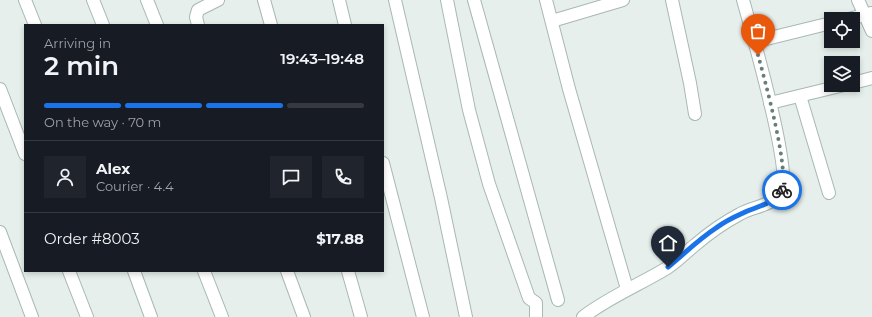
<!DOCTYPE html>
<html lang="en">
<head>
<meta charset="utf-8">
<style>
	:root { --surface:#171b24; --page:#20242c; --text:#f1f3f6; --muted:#9ea1a6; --line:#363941; --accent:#1a73e8 }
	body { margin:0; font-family:Montserrat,sans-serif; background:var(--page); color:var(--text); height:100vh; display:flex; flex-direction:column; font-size:15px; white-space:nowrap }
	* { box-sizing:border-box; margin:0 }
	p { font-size:13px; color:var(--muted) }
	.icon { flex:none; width:22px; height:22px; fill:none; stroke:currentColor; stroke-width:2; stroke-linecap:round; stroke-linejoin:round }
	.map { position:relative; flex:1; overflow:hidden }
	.panel { position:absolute; left:24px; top:24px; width:360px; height:248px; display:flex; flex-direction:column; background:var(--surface); border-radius:0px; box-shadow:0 2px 6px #0003 }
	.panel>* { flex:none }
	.controls { position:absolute; left:824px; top:12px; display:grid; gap:8px }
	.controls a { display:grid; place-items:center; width:36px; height:36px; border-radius:0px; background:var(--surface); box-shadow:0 2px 6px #0003; font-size:20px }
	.pin { position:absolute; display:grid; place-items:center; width:34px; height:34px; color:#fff; margin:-41px -17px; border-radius:50% 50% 50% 0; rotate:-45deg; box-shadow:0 0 4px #0007 }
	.pin .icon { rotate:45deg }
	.courier { position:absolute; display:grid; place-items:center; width:40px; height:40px; margin:-20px; border:3px solid #1a73e8; border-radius:50%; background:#fff; color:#222; box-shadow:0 1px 5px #0007 }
	.overview em { font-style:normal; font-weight:600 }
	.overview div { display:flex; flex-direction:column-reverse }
	.overview { display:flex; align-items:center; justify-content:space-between; height:68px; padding:0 20px }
	h1 { font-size:26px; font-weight:600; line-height:30px }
	.bar { display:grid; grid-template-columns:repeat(4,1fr); gap:6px 4px; align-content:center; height:48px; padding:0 20px }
	.bar i { height:5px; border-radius:3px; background:var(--line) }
	.bar .current { background:var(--accent) }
	.bar p { grid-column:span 4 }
	.line { display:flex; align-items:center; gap:10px; padding:0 20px; border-top:1px solid var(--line) }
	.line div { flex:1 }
	.round { display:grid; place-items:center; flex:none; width:42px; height:42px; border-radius:0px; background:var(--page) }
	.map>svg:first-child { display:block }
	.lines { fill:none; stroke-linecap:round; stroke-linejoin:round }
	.minor-casing { stroke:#a8b8b2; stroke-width:14 }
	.minor { stroke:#fff; stroke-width:12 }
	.done { stroke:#687f78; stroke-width:4; stroke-dasharray:0 7.2 }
	.route { stroke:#1a73e8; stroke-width:5 }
</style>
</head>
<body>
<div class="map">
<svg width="872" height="317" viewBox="0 0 872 317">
	<rect width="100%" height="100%" fill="#e6efeb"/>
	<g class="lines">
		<defs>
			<g id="minor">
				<path d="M25,0L35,25"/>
				<path d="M93,0L103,25"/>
				<path d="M147,0L157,25"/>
				<path d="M264,0L271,25"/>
				<path d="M339,0L345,25"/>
				<path d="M395,0L441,198L466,317"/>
				<path d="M447,0L469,110L489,184L529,298L536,303V317"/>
				<path d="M474,0L558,300"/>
				<path d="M546,0L569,89L627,289"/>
				<path d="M672,0L690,83L695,114"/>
				<path d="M858,0L872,31"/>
				<path d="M849,19L871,13"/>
				<path d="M552,21L623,0"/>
				<path d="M198,25L196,17L198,10L218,0"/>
				<path d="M754,42L831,23"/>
				<path d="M853,83L872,78"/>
				<path d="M0,89L25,154"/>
				<path d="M800,96L829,193"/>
				<path d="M770,103L844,85"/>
				<path d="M383,163L423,317"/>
				<path d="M0,232L32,317"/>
				<path d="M69,271L87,317"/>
				<path d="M134,271L151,317"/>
				<path d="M204,271L222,317"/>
				<path d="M287,271L304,317"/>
				<path d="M348,271L361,317"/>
				<path d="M583,317C609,297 639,285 667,268C677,262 686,252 695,245C709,233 723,223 740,214C754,206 775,206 782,189C791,168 751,29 743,0"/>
			</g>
		</defs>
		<use href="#minor" class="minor-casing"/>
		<use href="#minor" class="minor"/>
	</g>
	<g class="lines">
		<path class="done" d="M758,55C765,81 789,168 782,190"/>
		<path class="route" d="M668,267C684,254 699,239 716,228C724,222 734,217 743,213C760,205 770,206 782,190"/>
	</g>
</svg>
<div class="controls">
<a><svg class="icon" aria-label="locate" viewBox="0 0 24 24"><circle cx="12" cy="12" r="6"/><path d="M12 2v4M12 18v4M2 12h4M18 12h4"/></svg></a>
<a><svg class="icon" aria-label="layers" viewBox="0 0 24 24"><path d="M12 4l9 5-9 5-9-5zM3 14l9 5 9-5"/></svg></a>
</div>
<div class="pin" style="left:758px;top:55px;background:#ea580c"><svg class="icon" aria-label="bag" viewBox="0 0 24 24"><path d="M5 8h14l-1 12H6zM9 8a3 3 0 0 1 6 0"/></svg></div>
<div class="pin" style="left:668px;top:267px;background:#1f2937"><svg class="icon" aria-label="home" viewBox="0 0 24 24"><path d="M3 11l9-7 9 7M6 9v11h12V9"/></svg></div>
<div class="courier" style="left:782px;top:190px"><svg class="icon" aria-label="bike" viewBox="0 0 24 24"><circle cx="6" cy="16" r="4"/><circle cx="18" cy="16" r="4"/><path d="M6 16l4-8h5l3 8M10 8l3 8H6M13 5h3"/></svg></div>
<section class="panel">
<div class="overview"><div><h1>2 min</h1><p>Arriving in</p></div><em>19:43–19:48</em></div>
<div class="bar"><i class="current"></i><i class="current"></i><i class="current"></i><i></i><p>On the way · 70 m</p></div>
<div class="line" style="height:72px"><a class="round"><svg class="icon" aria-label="person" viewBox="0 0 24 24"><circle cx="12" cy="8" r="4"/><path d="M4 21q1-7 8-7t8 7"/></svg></a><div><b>Alex</b><p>Courier · 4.4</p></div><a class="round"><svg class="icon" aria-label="chat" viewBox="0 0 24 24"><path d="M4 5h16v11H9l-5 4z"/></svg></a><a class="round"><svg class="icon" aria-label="phone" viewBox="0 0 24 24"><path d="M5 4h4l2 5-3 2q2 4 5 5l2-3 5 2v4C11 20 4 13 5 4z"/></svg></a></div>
<div class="line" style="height:52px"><div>Order #8003</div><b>$17.88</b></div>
</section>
</div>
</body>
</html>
